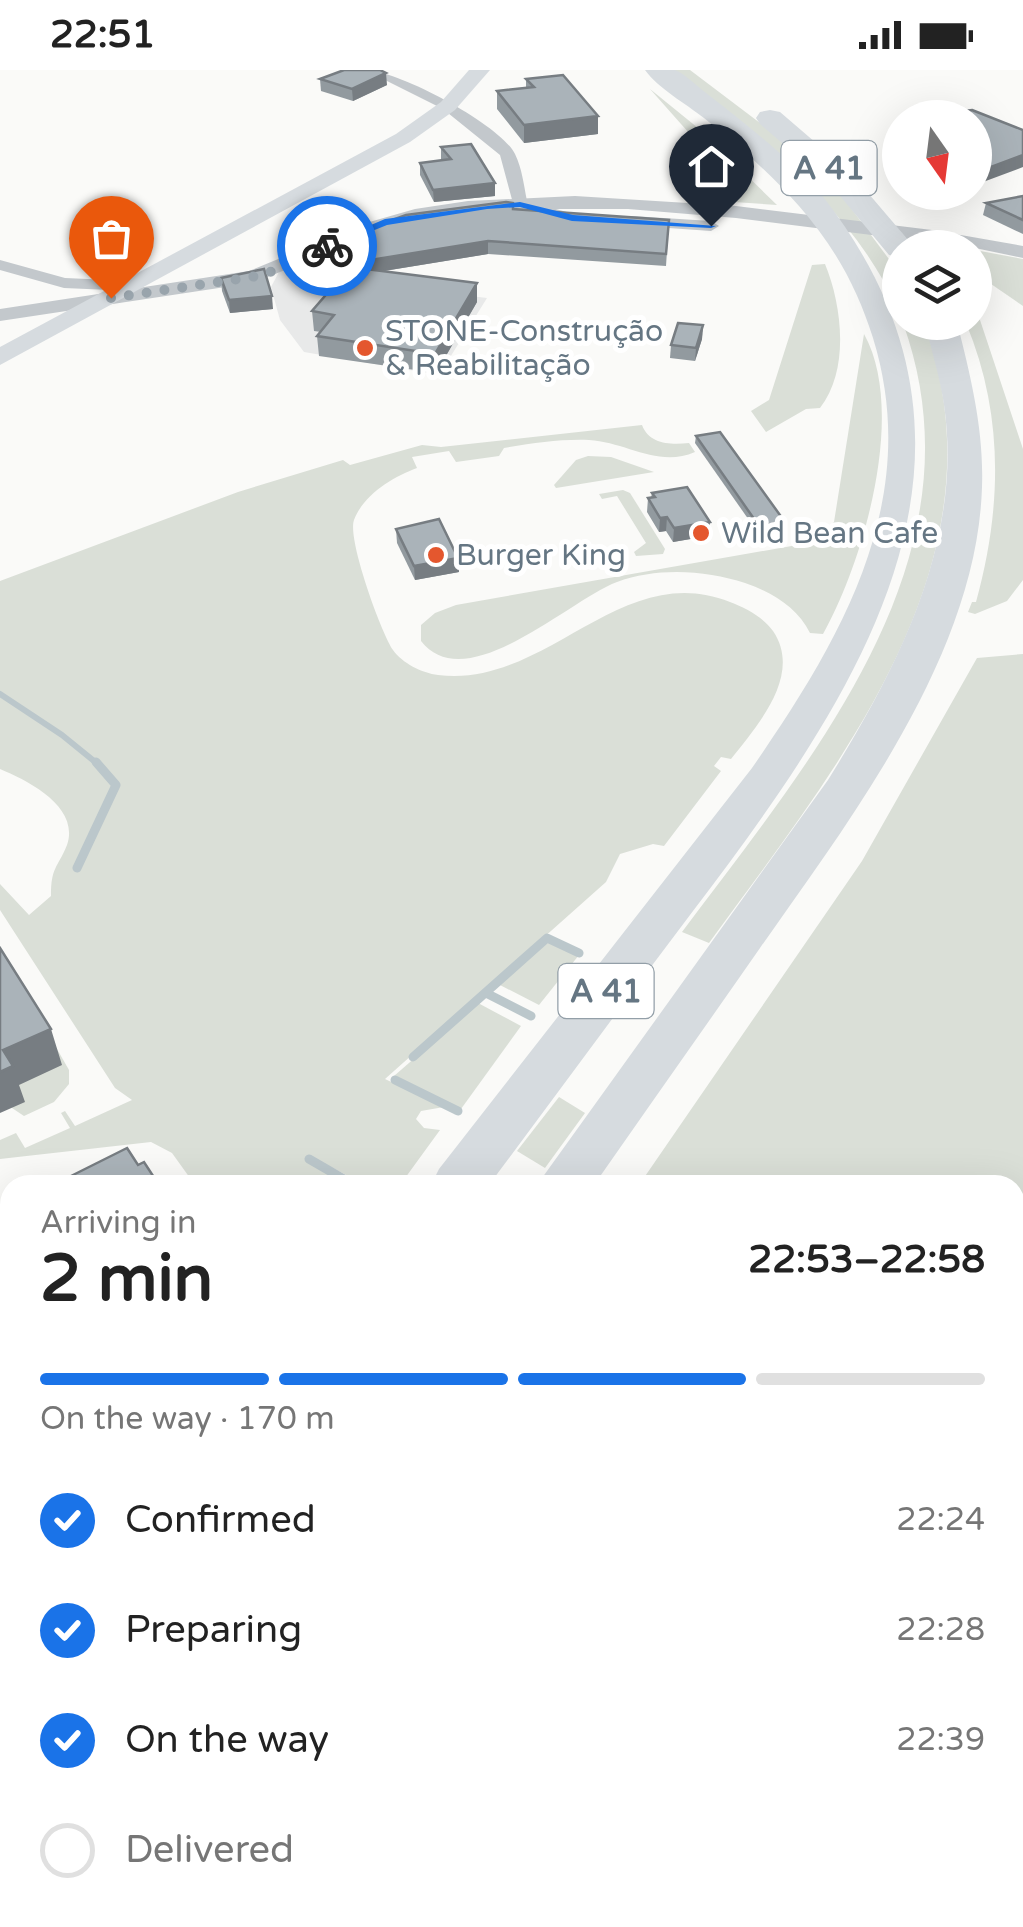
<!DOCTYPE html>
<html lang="en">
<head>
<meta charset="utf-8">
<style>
	:root { --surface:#fff; --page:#f6f6f6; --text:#222; --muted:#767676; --line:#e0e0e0; --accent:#1a73e8 }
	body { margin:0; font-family:"Varela Round",sans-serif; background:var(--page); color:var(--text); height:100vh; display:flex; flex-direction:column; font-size:38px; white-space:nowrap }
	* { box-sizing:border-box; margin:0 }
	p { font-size:32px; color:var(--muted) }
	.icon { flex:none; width:55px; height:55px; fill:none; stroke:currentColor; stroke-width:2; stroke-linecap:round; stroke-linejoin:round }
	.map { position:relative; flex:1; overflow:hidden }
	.side { position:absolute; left:0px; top:1105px; width:1025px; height:752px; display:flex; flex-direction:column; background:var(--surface); border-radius:30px 30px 0 0; box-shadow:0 10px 40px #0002 }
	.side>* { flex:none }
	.needle { width:65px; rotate:166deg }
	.controls { position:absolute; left:882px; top:30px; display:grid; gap:20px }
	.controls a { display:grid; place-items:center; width:110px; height:110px; border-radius:50%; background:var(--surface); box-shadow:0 10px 40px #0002; font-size:50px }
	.pin { position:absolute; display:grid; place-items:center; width:85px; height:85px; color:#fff; margin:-102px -42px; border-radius:50% 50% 50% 0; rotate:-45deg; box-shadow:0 0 10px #0007 }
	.pin .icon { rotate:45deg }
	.courier { position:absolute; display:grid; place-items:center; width:100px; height:100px; margin:-50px; border:8px solid #1a73e8; border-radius:50%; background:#fff; color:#222; box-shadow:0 2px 12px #0007 }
	.summary em { font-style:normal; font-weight:800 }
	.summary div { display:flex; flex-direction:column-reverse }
	.summary { display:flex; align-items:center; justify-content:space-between; height:170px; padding:0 40px }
	h1 { font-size:65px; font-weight:800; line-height:75px }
	.bar { display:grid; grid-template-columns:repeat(4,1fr); gap:15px 10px; align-content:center; height:120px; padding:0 40px }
	.bar i { height:12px; border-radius:8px; background:var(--line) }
	.bar .selected { background:var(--accent) }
	.bar p { grid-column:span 4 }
	ol { padding:0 40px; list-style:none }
	li { display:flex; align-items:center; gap:30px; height:110px }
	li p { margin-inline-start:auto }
	li .icon { padding:10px; border-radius:50%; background:var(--accent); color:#fff; stroke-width:4 }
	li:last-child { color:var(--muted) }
	li i { width:55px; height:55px; border:5px solid var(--line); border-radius:50% }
	.status { display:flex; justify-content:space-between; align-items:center; height:70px; padding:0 50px; background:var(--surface); direction:ltr }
	.status svg { height:28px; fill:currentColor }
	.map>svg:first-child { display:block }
	.built { fill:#e8e9e9 }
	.green { fill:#dadfd7 }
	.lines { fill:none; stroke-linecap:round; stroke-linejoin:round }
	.stream-far2 { stroke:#bbc7cb; stroke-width:6 }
	.stream-far1 { stroke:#bbc7cb; stroke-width:9 }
	.stream { stroke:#bbc7cb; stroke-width:11 }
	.minor { fill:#c3c8cc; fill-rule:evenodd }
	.tertiary { fill:#c3c8cc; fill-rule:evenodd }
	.secondary { fill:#d6dbdf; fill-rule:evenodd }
	.primary { fill:#d6dbdf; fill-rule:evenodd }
	.motorway { fill:#d6dbdf; fill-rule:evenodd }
	.wall { fill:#929a9f }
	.shaded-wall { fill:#777d82 }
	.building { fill:#aab3b9; stroke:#777d82; stroke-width:2.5 }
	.route { fill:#1a73e8 }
	.done { stroke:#99a4ac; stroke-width:10; stroke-dasharray:0 18 }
	.poi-dot { fill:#e4572e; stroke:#fff; stroke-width:4 }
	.labels { text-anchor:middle; stroke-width:10; stroke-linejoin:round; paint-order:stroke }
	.far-poi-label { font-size:30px; fill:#657683; stroke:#fff; text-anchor:start }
	.shield { fill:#fff; stroke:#939fa8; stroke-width:2.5 }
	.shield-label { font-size:32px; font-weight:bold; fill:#657683 }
</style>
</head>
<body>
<div class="status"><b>22:51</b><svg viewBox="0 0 49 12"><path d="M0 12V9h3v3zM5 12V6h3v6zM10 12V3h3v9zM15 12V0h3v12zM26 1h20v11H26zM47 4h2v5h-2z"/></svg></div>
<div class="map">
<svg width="1023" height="1857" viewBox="0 0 1023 1857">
	<rect width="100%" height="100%" fill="#fafaf8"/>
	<g class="built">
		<path d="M294,196L315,207L487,228L439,305L304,282L280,250L271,217L279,202Z"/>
		<path d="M481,1848H693L677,1857H486Z"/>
	</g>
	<g class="green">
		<path d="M672,0H690L772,62L842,126L900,204V244C853,136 761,72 672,0Z"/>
		<path d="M650,19L698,58L777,135L734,132L712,89Z"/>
		<path d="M975,180L1023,189V236L975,203Z"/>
		<path d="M825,194C842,235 850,300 820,338L806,339L766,362L751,341L769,330L812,195Z"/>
		<path d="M975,235L1023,379V510L1007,531L975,544L968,542L972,532H976C1002,438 1004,344 966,253L975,252Z"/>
		<path d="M903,253H924C1010,489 840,693 709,873L682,862C813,686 987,487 903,253Z"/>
		<path d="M864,264C907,341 864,491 823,564L810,563C798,538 772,522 745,513C706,500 657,497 617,512C569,530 466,629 421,571V555L435,543L456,535L803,474L822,466L834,452Z"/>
		<path d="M642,355C649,374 670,375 689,373L695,382C658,398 626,372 589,370C560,369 534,373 504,378L499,386L456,392L449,381L412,387L417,398C393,407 364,424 354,450C347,469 381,562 393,580C402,593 422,603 438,605C546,619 621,488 730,532C746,538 763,547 773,561C803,605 757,656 731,689L721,687L714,696L721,701L664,776L653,774L620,784L606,812L385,1009L444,1037L421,1041L416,1049L424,1058L440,1060L400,1115H365L333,1098L328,1104L345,1115H195L172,1083L151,1072L0,1089V1070L16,1063L25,1078L70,1058L61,1043L65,1041L75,1056L132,1030L115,1018L0,840V814L29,845L51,826C51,797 57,799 67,775C80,737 29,711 0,699V511L238,422L343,390L350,395L422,375L441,377Z"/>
		<path d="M588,386L611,387L654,402L556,418L554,415L576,390Z"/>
		<path d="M623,420L630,423L665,479L663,484L636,486L634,482L646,473L617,426L602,429L599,424Z"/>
		<path d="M1023,584V1318L1015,1322V1115H639L862,791L977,588Z"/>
		<path d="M548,870L579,885L539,935L498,914Z"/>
		<path d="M478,933L521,956L461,1039L394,1006Z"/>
		<path d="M53,972L69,1000V1014L54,1032L24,1046L12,1038L15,1016Z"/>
		<path d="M559,1027L585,1043L545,1098L517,1081Z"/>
		<path d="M1015,1364L1023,1377V1632L1015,1621Z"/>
		<path d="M143,1848H368L371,1857H134Z"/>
	</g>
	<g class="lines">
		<path class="stream-far2" d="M0,624L62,665L99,695"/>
		<g class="stream-far1">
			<path d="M77,798L116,715L96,692"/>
			<path d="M486,923L531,946"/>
			<path d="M413,987L547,868L579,883"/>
			<path d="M395,1010L458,1041"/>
			<path d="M309,1089L354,1115"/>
		</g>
		<path class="stream" d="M1015,1542L1023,1560"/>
		<g class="minor">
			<path d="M365,0C398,0 501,55 515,84C522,98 524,116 527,131L592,149L584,154L514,137L500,85L443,39Z"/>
			<path d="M632,146L711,151L719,156L711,161L626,155L624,151Z"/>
			<path d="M0,190L65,208L133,211L142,216L133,221L64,218L0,200Z"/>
		</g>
		<path class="tertiary" d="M575,126L736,136L932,160L1023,176V188L975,178L736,148L628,139H521L400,155L252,213L0,251V239L249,201L366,153L415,139L468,131Z"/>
		<path class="secondary" d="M469,0H490L455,40L410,72L0,295V277L396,64L441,32Z"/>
		<g class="primary">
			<path d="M1023,1710V1771L1015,1774V1713Z"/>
			<path d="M773,1848H849L846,1857H769Z"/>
		</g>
		<g class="motorway">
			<path d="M645,0C653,0 667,0 675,0C685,4 697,16 706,23C747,55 790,88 824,128C1023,384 858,623 693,841C624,932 557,1024 489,1115H431L439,1099L752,698C842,568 923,430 873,268C857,217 834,176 799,136C771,104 738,75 704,48C685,33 659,19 645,0Z"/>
			<path d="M770,40L780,42L851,103L915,178H900V187L889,185L831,115L760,54L756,48L760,42Z"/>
			<path d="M925,252H957C971,308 984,360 982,417C977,584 852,747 760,878C705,957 649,1036 594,1115H537L828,710C897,599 964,470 944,335C940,307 931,280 925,252Z"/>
			<path d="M10,1652V1731L0,1735V1656Z"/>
			<path d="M10,1816V1848H97L94,1857H0V1820Z"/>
		</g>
	</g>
	<g class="wall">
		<path d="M320,9L387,15L353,31L321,21Z"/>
		<path d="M526,9L598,64L524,73L497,39V21L526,18Z"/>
		<path d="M441,77L495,126L434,132L420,105V93L441,90Z"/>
		<path d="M1023,126V164L983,145L986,133Z"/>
		<path d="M513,139L669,150L666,196L488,184L384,201L477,213V232L436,303L319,286L317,266L321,262L314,261L312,241L345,202L324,191L323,178L348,172V166Z"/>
		<path d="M221,208L273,239L230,243L222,221Z"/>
		<path d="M703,255L702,269L695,291L670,288L671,275Z"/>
		<path d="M696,366L785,452L784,459L758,463L695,373Z"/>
		<path d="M652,423L710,452L708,466L673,472L666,461L659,462L647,442L648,428H651Z"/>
		<path d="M396,459L459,502L415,510L397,473Z"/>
		<path d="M499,1848H538L521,1857H504Z"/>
	</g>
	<g class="shaded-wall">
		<path d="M386,3L387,15L353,31L352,19Z"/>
		<path d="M598,46V64L524,73V55Z"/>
		<path d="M1023,85V97L975,115V103Z"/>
		<path d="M495,113V126L434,132L433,120Z"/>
		<path d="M488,171V184L353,206L352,193Z"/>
		<path d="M477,213V232L436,303L435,284Z"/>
		<path d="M272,226L273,239L230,243L229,230Z"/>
		<path d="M703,255L702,269L695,291L696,278Z"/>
		<path d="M667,447L666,461L659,462L660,448Z"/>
		<path d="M710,452L708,466L673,472L674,458Z"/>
		<path d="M785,452L784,459L758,463L759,456Z"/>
		<path d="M458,488L459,502L415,510L414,496Z"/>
		<path d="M51,959L62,995L19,1015L25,1032L0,1043V1002L3,980Z"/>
		<path d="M10,1263V1271L0,1277V1269Z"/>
		<path d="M10,1384V1424L0,1429V1389Z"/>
		<path d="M517,1848H538L521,1857H507V1853Z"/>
	</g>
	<g class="building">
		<path d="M344,0H380L386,3L352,19L320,9Z"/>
		<path d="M563,5L598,46L524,55L497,21L534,17L526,9Z"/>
		<path d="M972,40L1023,60V85L975,103V48L914,47Z"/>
		<path d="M471,74L495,113L433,120L420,93L451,89L441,77Z"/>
		<path d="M1023,126V150L986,133Z"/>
		<path d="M506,132L513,133V139L669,150L666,184L488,171L352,193L323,178L355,170L348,166L406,145Z"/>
		<path d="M350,197L477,213L435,284L317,266L334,245L312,241Z"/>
		<path d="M264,199L272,226L229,230L221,208Z"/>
		<path d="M678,253L703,255L696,278L671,275Z"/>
		<path d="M720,362L785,452L759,456L696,366Z"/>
		<path d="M687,417L710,452L674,458L667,447L660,448L648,428L655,427L652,423Z"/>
		<path d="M439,449L458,488L414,496L396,459Z"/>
		<path d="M0,878L51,959L3,980L13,996L0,1002Z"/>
		<path d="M127,1078L138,1095L144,1092L159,1115H53Z"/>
		<path d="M0,1231L10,1249V1263L0,1269Z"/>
		<path d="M0,1326L10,1346V1355L5,1357L10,1367V1384L0,1389Z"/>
		<path d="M504,1848H517L507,1853Z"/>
	</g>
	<path class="route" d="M520,132L573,145L716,156L711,158L572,151L520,137L487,139L387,155L330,178L322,176L385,149Z"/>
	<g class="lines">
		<path class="done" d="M111,228L252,207L284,198L327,176"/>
	</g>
	<g class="poi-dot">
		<circle cx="365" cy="278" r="10"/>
		<circle cx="701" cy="463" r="10"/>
		<circle cx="436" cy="485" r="10"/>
	</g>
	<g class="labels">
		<g class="far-poi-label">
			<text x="385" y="271">STONE-Construção<tspan x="385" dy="34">&amp; Reabilitação</tspan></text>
			<text x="721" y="473">Wild Bean Cafe</text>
			<text x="456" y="495">Burger King</text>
		</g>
		<g class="shield">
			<rect x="781.5" y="71" width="95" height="54" rx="8"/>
			<rect x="558.5" y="894" width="95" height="54" rx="8"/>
		</g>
		<g class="shield-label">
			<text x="829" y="109">A 41</text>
			<text x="606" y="932">A 41</text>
		</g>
	</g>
</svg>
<div class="controls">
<a><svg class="needle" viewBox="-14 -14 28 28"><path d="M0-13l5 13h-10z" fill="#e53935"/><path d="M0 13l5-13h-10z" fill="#767676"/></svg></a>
<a><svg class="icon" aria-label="layers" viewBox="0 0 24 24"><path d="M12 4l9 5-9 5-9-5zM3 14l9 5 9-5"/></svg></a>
</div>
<div class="pin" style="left:111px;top:228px;background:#ea580c"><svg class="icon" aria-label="bag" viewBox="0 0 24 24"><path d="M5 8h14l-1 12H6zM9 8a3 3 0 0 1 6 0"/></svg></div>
<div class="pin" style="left:711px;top:156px;background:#1f2937"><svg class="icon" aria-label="home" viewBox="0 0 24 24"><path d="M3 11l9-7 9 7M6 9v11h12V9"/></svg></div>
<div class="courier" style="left:327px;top:176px"><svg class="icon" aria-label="bike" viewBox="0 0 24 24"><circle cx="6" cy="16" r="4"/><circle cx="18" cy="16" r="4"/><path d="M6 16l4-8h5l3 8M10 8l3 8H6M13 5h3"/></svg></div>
<section class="side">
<div class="summary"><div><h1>2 min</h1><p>Arriving in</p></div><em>22:53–22:58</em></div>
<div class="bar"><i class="selected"></i><i class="selected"></i><i class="selected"></i><i></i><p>On the way · 170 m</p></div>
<ol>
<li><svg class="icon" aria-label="check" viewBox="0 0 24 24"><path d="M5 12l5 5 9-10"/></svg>Confirmed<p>22:24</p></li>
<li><svg class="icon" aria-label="check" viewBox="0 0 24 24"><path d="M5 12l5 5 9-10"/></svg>Preparing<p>22:28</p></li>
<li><svg class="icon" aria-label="check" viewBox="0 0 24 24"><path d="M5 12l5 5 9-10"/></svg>On the way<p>22:39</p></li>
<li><i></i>Delivered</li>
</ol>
</section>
</div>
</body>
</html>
